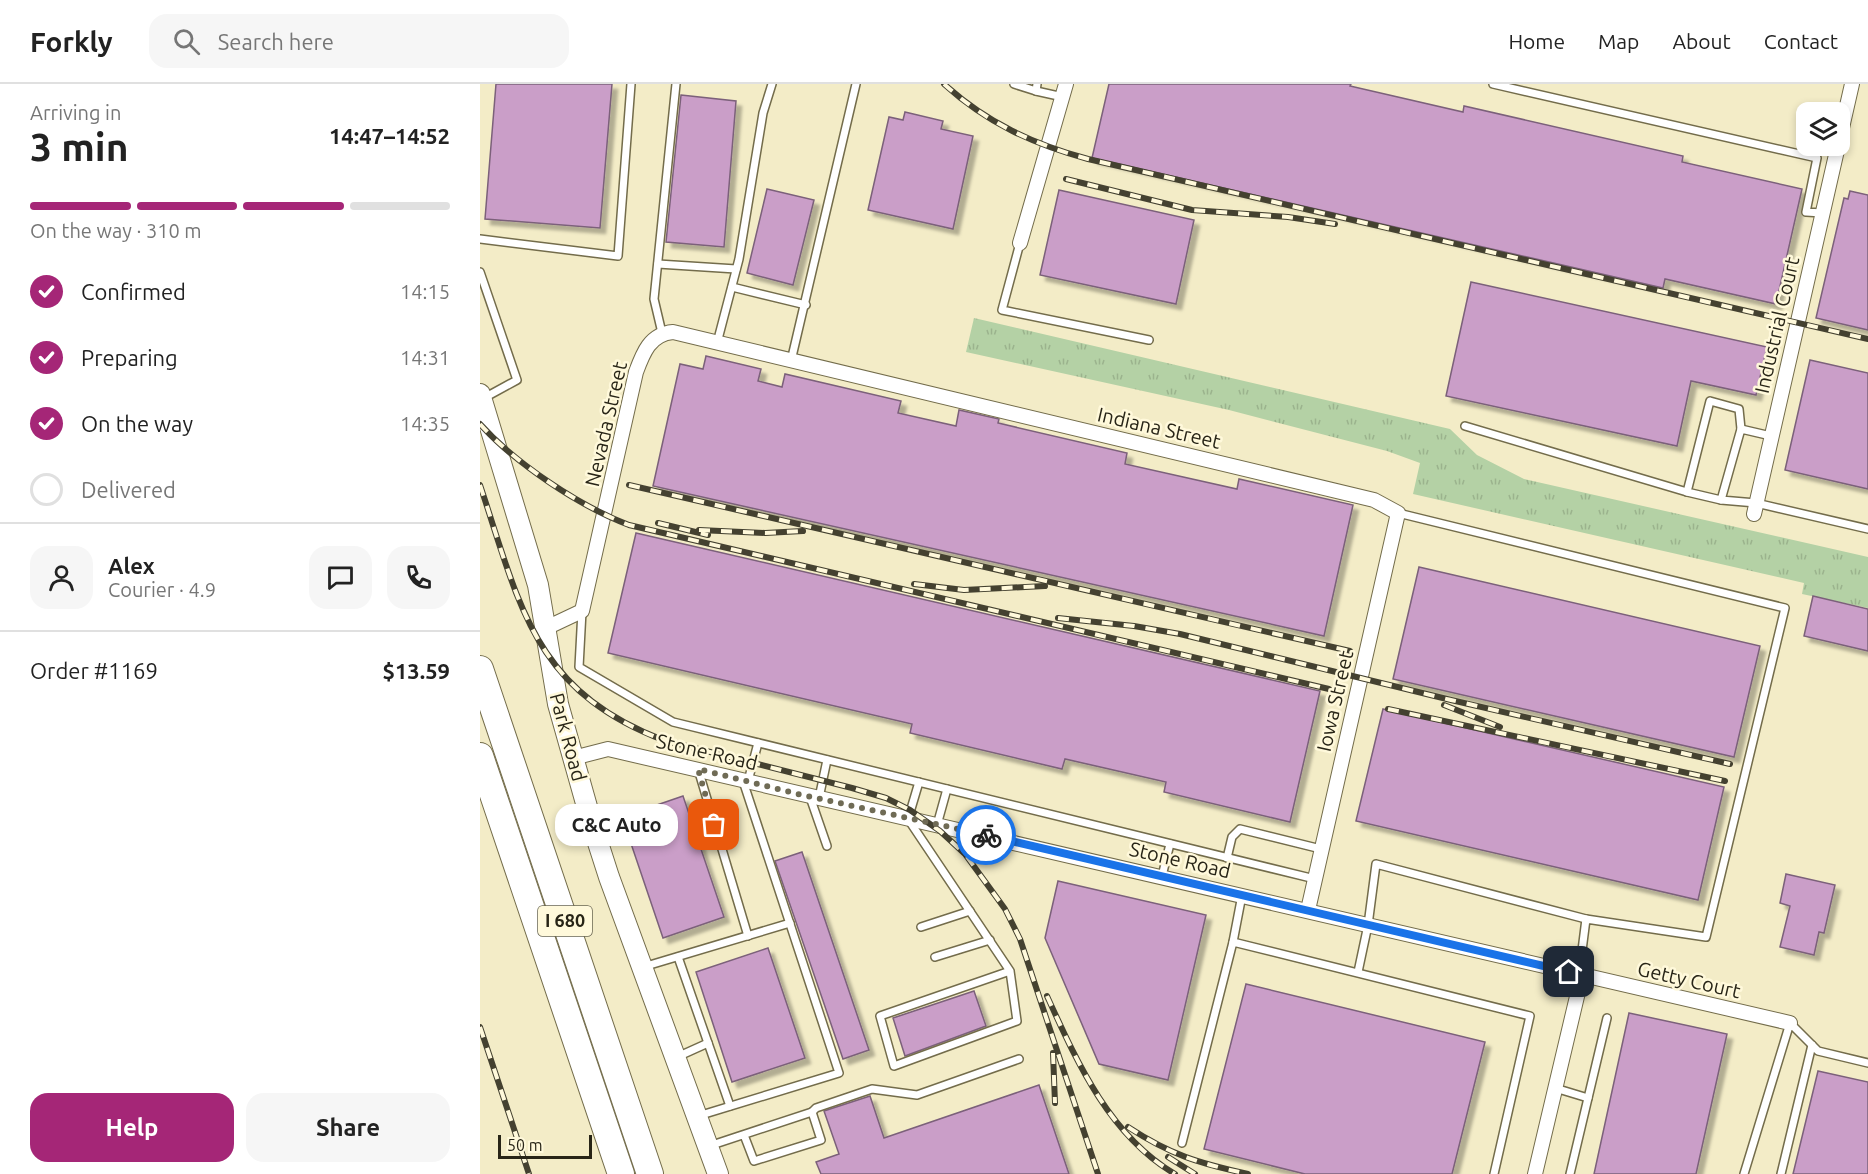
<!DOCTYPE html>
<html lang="en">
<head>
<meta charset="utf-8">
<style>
	:root { --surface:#fff; --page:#f6f6f6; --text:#222; --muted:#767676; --line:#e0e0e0; --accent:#a52677 }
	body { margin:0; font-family:Ubuntu,sans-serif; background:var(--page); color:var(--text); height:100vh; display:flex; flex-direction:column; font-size:22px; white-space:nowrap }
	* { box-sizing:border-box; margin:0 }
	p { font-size:20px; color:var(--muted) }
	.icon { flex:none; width:33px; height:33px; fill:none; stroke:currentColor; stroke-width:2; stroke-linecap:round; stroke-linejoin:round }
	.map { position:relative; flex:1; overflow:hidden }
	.drawer { display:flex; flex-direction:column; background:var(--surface); width:480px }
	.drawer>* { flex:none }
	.tools { position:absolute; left:1316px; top:18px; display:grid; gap:12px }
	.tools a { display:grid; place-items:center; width:54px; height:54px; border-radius:12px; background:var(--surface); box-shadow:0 3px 9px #0003; font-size:30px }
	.scale { position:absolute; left:18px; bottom:15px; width:94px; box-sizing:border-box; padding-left:6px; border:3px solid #282517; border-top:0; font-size:16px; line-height:21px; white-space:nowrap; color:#282517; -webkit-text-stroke:4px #fff9db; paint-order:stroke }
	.pin { position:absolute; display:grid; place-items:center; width:51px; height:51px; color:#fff; margin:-26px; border-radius:12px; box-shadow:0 3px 9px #0006 }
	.courier { position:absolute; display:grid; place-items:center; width:60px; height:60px; margin:-30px; border:4px solid #1a73e8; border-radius:50%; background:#fff; color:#222; box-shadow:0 2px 8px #0007 }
	.bubble { position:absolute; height:42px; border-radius:18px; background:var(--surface); box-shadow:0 3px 9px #0003; font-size:20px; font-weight:700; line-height:42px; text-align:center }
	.head em { font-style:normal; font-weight:700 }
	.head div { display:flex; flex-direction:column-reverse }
	.head { display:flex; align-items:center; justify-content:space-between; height:102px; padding:0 30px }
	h1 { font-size:39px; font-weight:700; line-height:45px }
	.bar { display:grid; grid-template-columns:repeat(4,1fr); gap:9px 6px; align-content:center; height:72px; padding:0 30px }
	.bar i { height:8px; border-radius:4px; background:var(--line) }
	.bar .current { background:var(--accent) }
	.bar p { grid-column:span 4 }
	.line { display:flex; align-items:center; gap:15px; padding:0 30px; border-top:2px solid var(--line) }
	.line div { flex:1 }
	.round { display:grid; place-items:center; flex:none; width:63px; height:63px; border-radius:18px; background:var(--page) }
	ol { padding:0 30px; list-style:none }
	li { display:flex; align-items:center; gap:18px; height:66px }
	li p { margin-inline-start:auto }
	li .icon { padding:6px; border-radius:50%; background:var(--accent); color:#fff; stroke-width:4 }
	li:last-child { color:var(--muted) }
	li i { width:33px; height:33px; border:3px solid var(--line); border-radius:50% }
	.button { display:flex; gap:12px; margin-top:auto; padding:12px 30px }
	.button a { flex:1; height:69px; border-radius:18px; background:var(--accent); color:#fff; font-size:24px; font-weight:700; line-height:69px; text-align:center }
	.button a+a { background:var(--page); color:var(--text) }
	header { display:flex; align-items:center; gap:36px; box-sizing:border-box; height:84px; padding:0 30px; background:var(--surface); border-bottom:2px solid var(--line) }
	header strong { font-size:28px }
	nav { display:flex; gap:33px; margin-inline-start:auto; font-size:21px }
	.search { width:420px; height:54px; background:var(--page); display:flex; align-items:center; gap:15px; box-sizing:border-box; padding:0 21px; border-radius:18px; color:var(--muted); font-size:22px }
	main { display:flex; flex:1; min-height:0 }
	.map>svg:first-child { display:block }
	.grass { fill:url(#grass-tufts) }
	.building { fill:#ca9ec8; stroke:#7b617a; stroke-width:1.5; filter:url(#shadow) }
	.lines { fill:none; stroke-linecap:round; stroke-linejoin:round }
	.lane-casing { stroke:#736c4b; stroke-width:10 }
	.street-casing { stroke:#736c4b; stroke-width:16 }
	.secondary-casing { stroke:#736c4b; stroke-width:22 }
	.highway-casing { stroke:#736c4b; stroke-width:28 }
	.lane { stroke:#fff; stroke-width:7 }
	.street { stroke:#fff; stroke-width:14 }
	.secondary { stroke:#fff; stroke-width:20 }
	.highway { stroke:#fff; stroke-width:26 }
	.rail-casing { stroke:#444130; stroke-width:6 }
	.rail { stroke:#fff9db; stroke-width:4; stroke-dasharray:11; stroke-linecap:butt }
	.done { stroke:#6f6b55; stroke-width:6; stroke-dasharray:0 10.8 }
	.route { stroke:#1a73e8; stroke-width:8 }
	.labels { text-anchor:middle; stroke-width:5; stroke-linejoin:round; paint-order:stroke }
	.shield { fill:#fff9db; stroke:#686552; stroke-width:1.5 }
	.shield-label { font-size:18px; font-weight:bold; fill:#282517 }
	.street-label { font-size:20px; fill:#282517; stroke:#fff9db }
</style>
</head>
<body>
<header>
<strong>Forkly</strong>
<div class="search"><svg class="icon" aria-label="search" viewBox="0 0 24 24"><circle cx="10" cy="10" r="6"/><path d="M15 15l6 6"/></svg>Search here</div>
<nav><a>Home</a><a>Map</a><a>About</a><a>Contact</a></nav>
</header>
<main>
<section class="drawer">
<div class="head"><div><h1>3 min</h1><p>Arriving in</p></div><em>14:47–14:52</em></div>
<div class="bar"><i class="current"></i><i class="current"></i><i class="current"></i><i></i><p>On the way · 310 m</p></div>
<ol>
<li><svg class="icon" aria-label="check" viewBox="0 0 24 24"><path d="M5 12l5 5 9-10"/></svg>Confirmed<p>14:15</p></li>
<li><svg class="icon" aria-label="check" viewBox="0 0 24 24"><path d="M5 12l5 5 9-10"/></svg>Preparing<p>14:31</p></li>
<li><svg class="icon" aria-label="check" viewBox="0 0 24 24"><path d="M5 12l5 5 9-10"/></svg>On the way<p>14:35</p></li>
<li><i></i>Delivered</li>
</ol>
<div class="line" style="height:108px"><a class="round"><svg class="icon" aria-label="person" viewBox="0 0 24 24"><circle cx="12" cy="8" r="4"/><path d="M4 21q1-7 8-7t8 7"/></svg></a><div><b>Alex</b><p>Courier · 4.9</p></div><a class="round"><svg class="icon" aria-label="chat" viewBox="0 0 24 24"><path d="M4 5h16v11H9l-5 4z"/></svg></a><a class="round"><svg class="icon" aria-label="phone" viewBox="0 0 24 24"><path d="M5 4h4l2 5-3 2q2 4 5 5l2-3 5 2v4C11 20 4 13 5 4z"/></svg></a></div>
<div class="line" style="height:78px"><div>Order #1169</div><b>$13.59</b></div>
<div class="button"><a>Help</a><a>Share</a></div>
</section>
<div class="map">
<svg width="1388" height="1090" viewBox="0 0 1388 1090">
	<defs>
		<pattern id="grass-tufts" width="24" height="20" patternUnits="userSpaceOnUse" patternTransform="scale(1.5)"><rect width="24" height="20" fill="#b4d1a5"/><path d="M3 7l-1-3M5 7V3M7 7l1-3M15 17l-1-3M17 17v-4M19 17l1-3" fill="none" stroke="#9bb38d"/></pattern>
		<filter id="shadow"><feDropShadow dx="5.5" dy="5.5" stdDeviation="1.5" flood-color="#0004"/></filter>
	</defs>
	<rect width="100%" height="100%" fill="#f3ecc7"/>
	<path class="grass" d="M494,234L970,345L997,371L1044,395L1388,473V524L1322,510L1324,499L933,410L940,379L907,367L749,326L486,268Z"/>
	<g class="building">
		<path d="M16,0H132L120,144L5,135Z"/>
		<path d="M629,0H871L870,2L983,28L984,22L1203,72L1202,78L1322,105L1296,220L1185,195L1183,204L612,74Z"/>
		<path d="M201,11L256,17L244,163L186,158Z"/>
		<path d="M425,28L463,37L461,45L493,52L473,145L388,126L409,33L423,36Z"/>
		<path d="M287,105L334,116L313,201L267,189Z"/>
		<path d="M579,106L714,136L696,220L560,191Z"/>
		<path d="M1370,107L1388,111V246L1336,234L1364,114L1368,115Z"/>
		<path d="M991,198L1287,263L1276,311L1211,297L1197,362L966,312Z"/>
		<path d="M226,272L281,285L278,297L302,303L305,290L421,317L418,329L476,342L479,326L519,335L518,339L647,369L645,380L757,405L759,395L873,421L844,552L173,402L200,280L223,285Z"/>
		<path d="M1330,276L1388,289V405L1305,386Z"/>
		<path d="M156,449L840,607L810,738L684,708L686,698L585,675L582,685L430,649L432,640L128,569Z"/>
		<path d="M939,483L1280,562L1254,673L913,595Z"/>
		<path d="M1333,512L1388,525V567L1324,552Z"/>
		<path d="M903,625L1244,703L1218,816L876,737Z"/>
		<path d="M203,712L244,833L183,854L142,733Z"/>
		<path d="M322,768L389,966L363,975L295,777Z"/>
		<path d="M1306,790L1355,801L1344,849L1339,848L1334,871L1300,863L1310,822L1300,819Z"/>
		<path d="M578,797L726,831L688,996L619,980L565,854Z"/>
		<path d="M288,864L325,974L252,998L216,888Z"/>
		<path d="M766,900L1005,958L972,1090H825L724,1065Z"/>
		<path d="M494,907L506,942L425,972L413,934Z"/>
		<path d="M1149,929L1247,950L1216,1090H1114Z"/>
		<path d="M1338,987L1388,998V1090H1313Z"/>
		<path d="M559,1001L589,1090H341L336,1078L359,1070L344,1027L390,1012L404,1054Z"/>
	</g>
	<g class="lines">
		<defs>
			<g id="lane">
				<path d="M534,0L556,7L557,0"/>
				<path d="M1013,0L1337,74L1326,128L1342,129"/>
				<path d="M556,7L583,13"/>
				<path d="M0,155L138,172L151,0"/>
				<path d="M540,159L522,226L669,256"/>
				<path d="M178,180L256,185"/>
				<path d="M0,188L37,296L4,314"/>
				<path d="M252,203L326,221"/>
				<path d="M182,249L174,215L196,0"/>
				<path d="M237,259L259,175L283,29L292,0"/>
				<path d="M311,277L376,0"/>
				<path d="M985,342L1207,408"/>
				<path d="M1291,352L1261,345L1241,416L1276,419L1388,445"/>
				<path d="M1241,416L1207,408L1230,317L1259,325L1261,345"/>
				<path d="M918,429L1305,524L1226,853L1106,835L1099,890"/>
				<path d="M102,527L99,583L193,638L835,795"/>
				<path d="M218,685L268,852"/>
				<path d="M268,697L278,659"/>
				<path d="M439,698L428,735L530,887L537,937L414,982L400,932L530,887"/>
				<path d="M330,713L347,762"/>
				<path d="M339,714L347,676"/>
				<path d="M457,741L467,705"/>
				<path d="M747,774L752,753L760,745L841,765"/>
				<path d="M682,792L690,760"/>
				<path d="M441,843L490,827"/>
				<path d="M753,858L762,811"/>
				<path d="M198,873L250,1022"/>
				<path d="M455,873L510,856"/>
				<path d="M163,883L310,839"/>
				<path d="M878,888L888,841L896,780L1106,835"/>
				<path d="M197,973L228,959"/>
				<path d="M1075,1004L1108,1014"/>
				<path d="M332,1028L336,1024L392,1005L437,1011L539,975"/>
				<path d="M218,1032L359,989L263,697"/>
				<path d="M702,1059L753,858L1050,932L1014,1090"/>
				<path d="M229,1062L332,1028L341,1056L274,1077L264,1051"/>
				<path d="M1090,1090L1127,934"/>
				<path d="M1264,1090L1310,939L1338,967L1388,979"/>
				<path d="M1301,1090L1332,961"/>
			</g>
			<g id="street">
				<path d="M1359,57L1372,0"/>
				<path d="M540,159L586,0"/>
				<path d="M1274,430L1358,62"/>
				<path d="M66,544L102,527L156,288C163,269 170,250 193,248L894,416L918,429L828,826"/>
				<path d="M93,674L128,665L1310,939"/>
				<path d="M1055,1090L1099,904V890"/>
			</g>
			<path id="secondary" d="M0,310L58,501L78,620L111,737L129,793L238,1090"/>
			<g id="highway">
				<path d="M0,585L170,1090"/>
				<path d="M0,672L141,1090"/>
			</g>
		</defs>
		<use href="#lane" class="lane-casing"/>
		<use href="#street" class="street-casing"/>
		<use href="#secondary" class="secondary-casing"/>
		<use href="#highway" class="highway-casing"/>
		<use href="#lane" class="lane"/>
		<use href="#street" class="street"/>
		<use href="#secondary" class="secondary"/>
		<use href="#highway" class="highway"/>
		<defs>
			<g id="rail">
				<path d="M464,0C507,39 553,60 608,75L1388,255"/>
				<path d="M586,95L712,126L808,133L855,140"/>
				<path d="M0,340C35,379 99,422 149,441L849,605"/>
				<path d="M0,401C40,521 53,606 183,656L372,704L406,714L430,726L460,747L485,770L525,825L540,855L618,1090"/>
				<path d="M149,401L870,567"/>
				<path d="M178,439L228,451"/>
				<path d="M219,446L285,449L323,447"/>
				<path d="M434,500L484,506L565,502"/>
				<path d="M578,534L654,542L700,550L971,616L1250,680"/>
				<path d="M964,621L1020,643"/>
				<path d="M908,625L1245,697"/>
				<path d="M567,912C597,978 629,1051 695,1090"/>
				<path d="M0,943L49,1090"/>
				<path d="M573,969L575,1019"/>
				<path d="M648,1043C691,1071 718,1079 768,1090"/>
				<path d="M688,1073L715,1090"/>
			</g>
		</defs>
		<use href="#rail" class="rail-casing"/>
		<use href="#rail" class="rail"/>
	</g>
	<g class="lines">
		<path class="done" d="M234,741L218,685L318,710L506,751"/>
		<path class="route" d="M506,751L1089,888"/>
	</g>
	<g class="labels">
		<rect class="shield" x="58" y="822" width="54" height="30" rx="4.5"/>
		<g class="shield-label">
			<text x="85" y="843">I 680</text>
		</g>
		<g class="street-label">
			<text transform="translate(1297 241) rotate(-77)" y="7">Industrial Court</text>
			<text transform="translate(126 340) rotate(-77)" y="7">Nevada Street</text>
			<text transform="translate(679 344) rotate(13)" y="7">Indiana Street</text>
			<text transform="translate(855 617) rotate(-77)" y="7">Iowa Street</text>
			<text transform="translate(88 653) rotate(75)" y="7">Park Road</text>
			<text transform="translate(227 668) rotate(13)" y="7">Stone Road</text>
			<text transform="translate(700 776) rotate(13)" y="7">Stone Road</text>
			<text transform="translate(1209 896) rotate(13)" y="7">Getty Court</text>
		</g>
	</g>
</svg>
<div class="tools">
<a><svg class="icon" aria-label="layers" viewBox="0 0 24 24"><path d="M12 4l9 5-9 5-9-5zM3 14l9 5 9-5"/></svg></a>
</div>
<div class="scale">50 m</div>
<div class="pin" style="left:234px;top:741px;background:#ea580c"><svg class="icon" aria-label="bag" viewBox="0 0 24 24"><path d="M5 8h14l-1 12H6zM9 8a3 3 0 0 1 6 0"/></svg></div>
<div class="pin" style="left:1089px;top:888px;background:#1f2937"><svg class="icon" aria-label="home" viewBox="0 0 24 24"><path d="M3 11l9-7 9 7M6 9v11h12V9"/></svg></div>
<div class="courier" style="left:506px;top:751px"><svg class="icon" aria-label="bike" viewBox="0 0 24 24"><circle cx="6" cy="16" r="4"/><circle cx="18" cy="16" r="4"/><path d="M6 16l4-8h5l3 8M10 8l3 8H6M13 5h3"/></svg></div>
<div class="bubble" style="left:75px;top:720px;width:123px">C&amp;C Auto</div>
</div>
</main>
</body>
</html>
